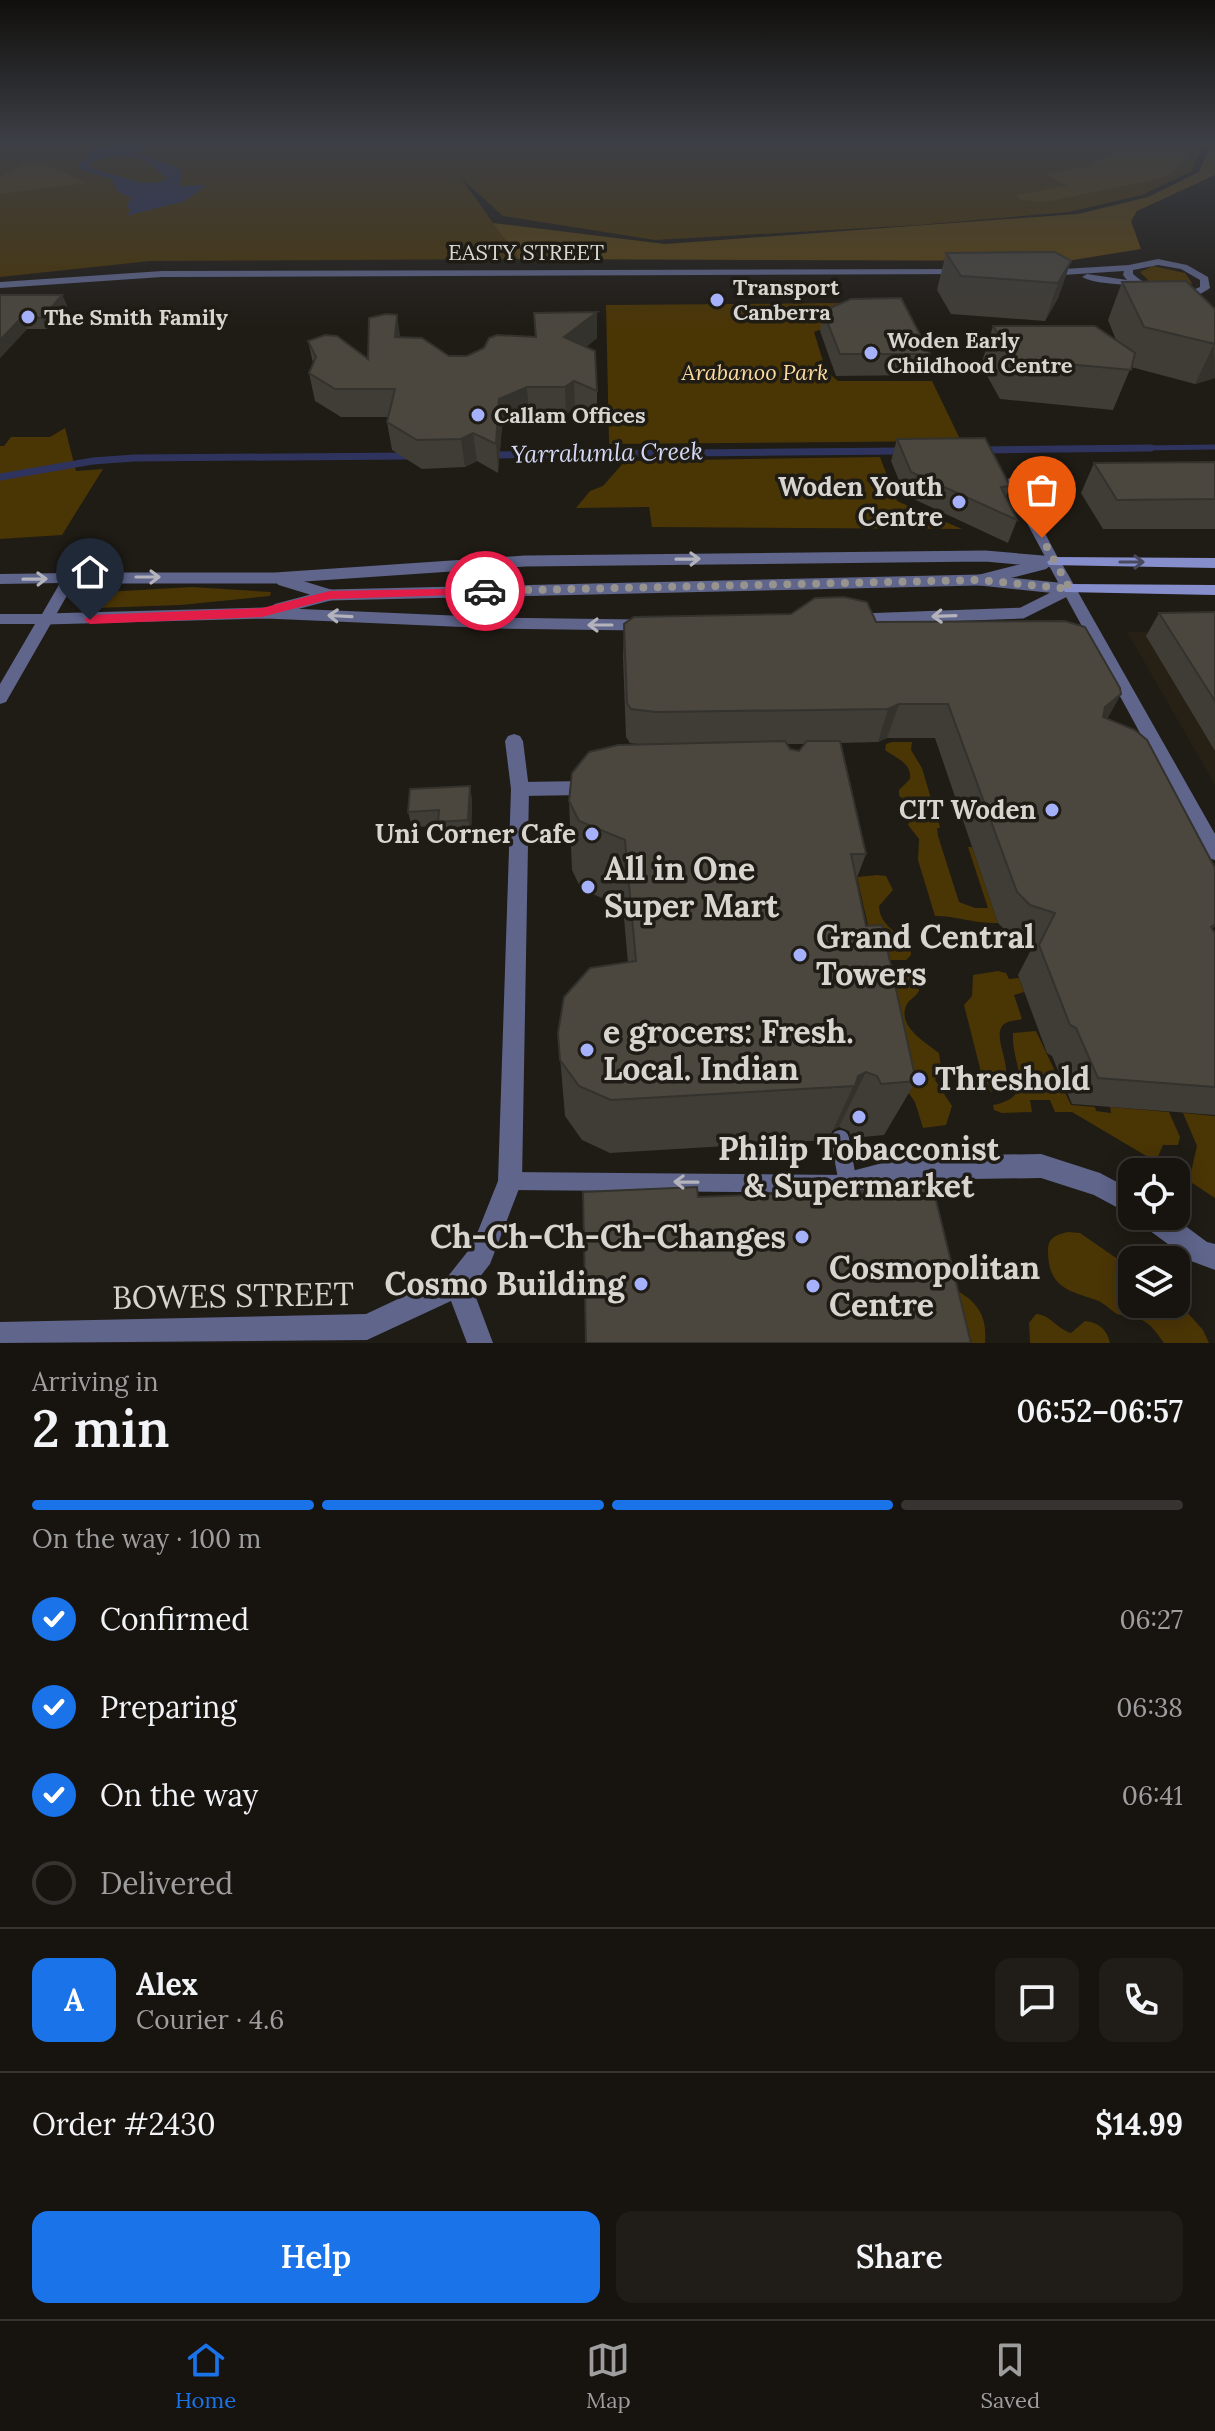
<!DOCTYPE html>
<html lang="en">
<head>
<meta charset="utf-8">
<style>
	:root { --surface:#171410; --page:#201d19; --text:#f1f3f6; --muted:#9e9e9f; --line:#363330; --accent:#1a73e8 }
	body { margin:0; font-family:Lora,serif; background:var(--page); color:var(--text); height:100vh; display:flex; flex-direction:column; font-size:30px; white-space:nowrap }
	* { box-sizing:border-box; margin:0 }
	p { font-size:26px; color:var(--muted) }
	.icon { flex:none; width:44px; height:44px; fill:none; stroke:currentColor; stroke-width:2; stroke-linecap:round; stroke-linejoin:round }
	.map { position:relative; height:1343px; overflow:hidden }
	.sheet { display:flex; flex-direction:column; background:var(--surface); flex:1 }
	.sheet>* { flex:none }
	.buttons { position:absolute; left:1118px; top:1158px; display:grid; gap:16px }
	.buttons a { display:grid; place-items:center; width:72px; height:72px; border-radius:16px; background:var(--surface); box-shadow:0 4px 20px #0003,0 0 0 2px var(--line); font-size:40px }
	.pin { position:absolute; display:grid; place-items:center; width:68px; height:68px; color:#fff; margin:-82px -34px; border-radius:50% 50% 50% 0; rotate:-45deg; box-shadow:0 0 8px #0007 }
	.pin .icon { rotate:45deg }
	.courier { position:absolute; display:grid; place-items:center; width:80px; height:80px; margin:-40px; border:6px solid #e11d48; border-radius:50%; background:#fff; color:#222; box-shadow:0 2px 10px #0007 }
	.headline em { font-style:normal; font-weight:600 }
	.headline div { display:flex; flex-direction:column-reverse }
	.headline { display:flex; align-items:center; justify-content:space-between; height:136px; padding:0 32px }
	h1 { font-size:52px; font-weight:600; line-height:60px }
	.bar { display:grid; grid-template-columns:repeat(4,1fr); gap:12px 8px; align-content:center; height:96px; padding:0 32px }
	.bar i { height:10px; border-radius:6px; background:var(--line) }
	.bar .active { background:var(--accent) }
	.bar p { grid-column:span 4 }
	.line { display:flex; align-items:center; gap:20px; padding:0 32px; border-top:2px solid var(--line) }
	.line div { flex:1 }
	.round { display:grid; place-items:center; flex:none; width:84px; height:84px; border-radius:16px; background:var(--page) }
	ol { padding:0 32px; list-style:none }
	li { display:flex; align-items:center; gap:24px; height:88px }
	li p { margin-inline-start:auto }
	li .icon { padding:8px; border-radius:50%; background:var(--accent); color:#fff; stroke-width:4 }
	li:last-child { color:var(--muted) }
	li i { width:44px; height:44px; border:4px solid var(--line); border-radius:50% }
	.button { display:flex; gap:16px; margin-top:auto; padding:16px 32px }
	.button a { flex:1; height:92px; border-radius:16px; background:var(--accent); color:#fff; font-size:32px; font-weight:600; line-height:92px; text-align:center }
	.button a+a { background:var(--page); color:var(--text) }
	.dock { display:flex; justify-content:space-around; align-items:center; height:112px; border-top:2px solid var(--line); background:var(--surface); font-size:22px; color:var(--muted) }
	.dock a { display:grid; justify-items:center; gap:4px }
	.dock .active { color:var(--accent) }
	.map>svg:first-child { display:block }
	.built { fill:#272014 }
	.green { fill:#4a3505 }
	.forest { fill:#5b430e }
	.water { fill:#2f345f; fill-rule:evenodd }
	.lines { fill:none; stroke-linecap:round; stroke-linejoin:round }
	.stream-far1 { stroke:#2f345f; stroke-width:5 }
	.stream { stroke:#2f345f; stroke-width:7 }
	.lane-far2 { stroke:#5f658b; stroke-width:11 }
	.lane-far1 { stroke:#5f658b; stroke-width:14 }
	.lane { stroke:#5f658b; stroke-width:18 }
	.street { fill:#5f658b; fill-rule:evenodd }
	.secondary { fill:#868fcc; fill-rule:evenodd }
	.wall { fill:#403d36; fill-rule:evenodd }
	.shaded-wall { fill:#34322c }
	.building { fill:#4b473f; stroke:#34322c; stroke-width:2 }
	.oneway { stroke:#b4b3bc }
	.oneway2 { stroke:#48495e }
	.route { fill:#e11d48 }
	.done { stroke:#97948f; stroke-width:8; stroke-dasharray:0 14.4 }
	.poi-dot { fill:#a6b1fc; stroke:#1f1b15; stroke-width:3 }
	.labels { text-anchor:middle; stroke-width:7; stroke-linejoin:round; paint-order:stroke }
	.far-street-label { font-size:22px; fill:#d8d5d1; stroke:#1f1b15 }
	.far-poi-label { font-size:22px; font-weight:bold; fill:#d8d5d1; stroke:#1f1b15; text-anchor:start }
	.far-park-label { font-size:22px; font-style:italic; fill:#fbdb9f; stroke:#1f1b15 }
	.far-water-label { font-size:24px; font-style:italic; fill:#d3d9f7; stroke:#1f1b15 }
	.poi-label { font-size:26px; font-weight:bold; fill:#d8d5d1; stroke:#1f1b15; text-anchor:end }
	.near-poi-label { font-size:32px; font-weight:bold; fill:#d8d5d1; stroke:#1f1b15; text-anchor:start }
	.near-street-label { font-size:32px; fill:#d8d5d1; stroke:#1f1b15 }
</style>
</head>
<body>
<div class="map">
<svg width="1215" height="1343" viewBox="0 0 1215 1343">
	<rect width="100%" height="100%" fill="#1f1b15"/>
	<path class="built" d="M1215,631V785L1127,632Z"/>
	<g class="green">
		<path d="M0,141H1199L1203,144L1192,171L1142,195L1069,212L918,225L655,240L503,216L461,178L519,259L150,261L0,277Z"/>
		<path d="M1153,266L1185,273L1192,283L1190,285L1150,282L1140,272Z"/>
		<path d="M843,303L848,319L814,332L826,371L838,381H932L961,441L609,444L606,305Z"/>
		<path d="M65,428L76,471L103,469L62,535L0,539V446H4L11,437H50Z"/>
		<path d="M880,457L897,501L962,529L652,527L649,507L576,508L590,491L603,486L625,461Z"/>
		<path d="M192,587L271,592L270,596L181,605L96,608L105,592Z"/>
		<path d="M892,742H912L911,750L922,768L932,802H909L899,796V790L910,779C912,763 896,758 885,750L886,744Z"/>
		<path d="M937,814L940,828H937L938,836L959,902L975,908H988L968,847H972L998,923C975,924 957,916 935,916L918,860L919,839L908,825L911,817Z"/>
		<path d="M877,875L886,876L893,890L879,906C880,927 899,932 911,946V955L906,960H890L869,930L857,877Z"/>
		<path d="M998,971L1006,973L1009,979L1019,978L1024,992L1014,995L1022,1019C1017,1021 1008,1020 1003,1025C991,1038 1016,1069 1002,1090L991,1092L982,1076L964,1005L972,996L973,975Z"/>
		<path d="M879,973H910L918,982L919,991C916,997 909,999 906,1006C898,1027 925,1042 939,1053L941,1067L935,1080L952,1106L946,1125L923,1128L915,1102L906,1089Z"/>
		<path d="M1036,1031L1071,1105L1095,1107L1096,1111L1111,1113L1110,1107L1169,1112L1180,1137L1178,1145H1163L1157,1159L1153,1160L1072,1112H1055L1050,1100H1030L1032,1112L1002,1113L994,1110L993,1105C1039,1096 1011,1065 1013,1033Z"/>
		<path d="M1183,1113L1215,1116V1198L1189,1181L1197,1146Z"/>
		<path d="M1068,1232L1080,1233L1132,1269V1304H1176V1300L1203,1330L1209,1343H1164C1157,1334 1152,1325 1142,1320C1134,1317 1125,1317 1117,1314C1110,1310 1105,1303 1096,1300C1070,1291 1048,1288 1048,1251C1048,1237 1056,1235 1068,1232Z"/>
		<path d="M956,1290C979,1303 987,1317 985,1343H939Z"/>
		<path d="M1036,1314C1051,1315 1057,1329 1071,1333L1085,1321C1098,1322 1107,1329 1110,1343H1030L1029,1323Z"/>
	</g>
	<g class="forest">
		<path d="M1083,141H1158L1168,147L1171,144L1186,147L1189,153L1177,169L1162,178L1051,201L1038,202L1019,199L1016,195L1067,186L1045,174L1090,166L1123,147Z"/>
		<path d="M1202,141H1215V175L1137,211L1131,221L1141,249L1067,261L519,259L493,223L665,244L1078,214L1148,197L1199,172L1209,147Z"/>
		<path d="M24,164L47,165L86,183L0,194V177Z"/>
	</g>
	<path class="water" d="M131,142L147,143L137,153L179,168L182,176L179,186L206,185L185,201L126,216L131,210L127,207L131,198L117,191L112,179L79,169V164L86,157L88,150ZM112,156L140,157L167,178L161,182L143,183L90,168L89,163Z"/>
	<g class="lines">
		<path class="stream-far1" d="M997,450L1215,447"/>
		<g class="stream">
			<path d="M984,450L1151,448"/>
			<path d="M492,455L902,451"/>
			<path d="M0,477L93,461L134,458L410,456"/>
		</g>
		<g class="lane-far2">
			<path d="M1052,482L1012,483L1054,562"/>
			<path d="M1044,564L980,580L1067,589"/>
			<path d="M70,578H275L525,561L985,556L1054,562"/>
			<path d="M330,595L980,580"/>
			<path d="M277,609L330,595L281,580"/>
			<path d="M46,619L266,613L498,623L638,625"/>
			<path d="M861,619L1022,613L1070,589"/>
		</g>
		<path class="lane-far1" d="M520,789L585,788"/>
		<path class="lane" d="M510,1181L848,1184L840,1139"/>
		<g class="street">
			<path d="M1158,259L1187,265L1208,277L1210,288C1184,308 1158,290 1131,286C1116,283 1095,284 1082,277L1087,274L1127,280L1123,275L1124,271L1047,276L1042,273L1047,270L1129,265ZM1158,265L1181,269L1200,280V287C1178,297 1151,291 1133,274V270Z"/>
			<path d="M964,269L969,272L967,274L162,277L0,288V282L162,271Z"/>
			<path d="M1054,557L1061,562L1215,834V860L1208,858L1047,562Z"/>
			<path d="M70,573L77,578L6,702L0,704V684L35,624H0V614H42L60,583L0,584V574Z"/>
			<path d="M514,734L520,736L523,741L529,789L522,1181L490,1264L472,1287L493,1343H467L451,1301L367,1340L0,1343V1322L366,1314L449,1275L472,1246L498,1181L511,789L505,741L508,736Z"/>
			<path d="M1041,1154L1100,1173L1132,1190L1133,1216L1094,1195L1041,1178L909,1180L848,1196L839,1193L836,1184L839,1175L848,1172L909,1156Z"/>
			<path d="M1139,1216H1172L1207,1242L1215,1244V1270L1191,1261L1142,1225Z"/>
		</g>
		<g class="secondary">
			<path d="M1054,557L1215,558V568L1049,565L1047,562Z"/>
			<path d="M1070,584L1215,585V595L1065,592L1063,589L1065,586Z"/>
		</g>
	</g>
	<g class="wall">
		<path d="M946,253L1071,261L1058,298L1045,321L951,314L937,290Z"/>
		<path d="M1122,282L1215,309V378L1195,384L1131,367L1113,410L1000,399L981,365L993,326L1116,340L1108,320Z"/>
		<path d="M0,295H62L67,306L47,329H27L0,358Z"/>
		<path d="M823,311L930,354L924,375L836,376L820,331Z"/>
		<path d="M597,312V338L586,347L597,391V419L575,409L566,414L529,415L502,427L498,473L477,461L465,467L422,469L392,450L387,422L388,417H341L315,401L309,373L313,363L308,341L368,359L401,337L449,356H467L535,337L534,313Z"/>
		<path d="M897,439L1010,486L1006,497L1017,520L1008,543L905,495L891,461Z"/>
		<path d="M1215,462V529H1103L1081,493L1094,463Z"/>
		<path d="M1215,612V751L1146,636L1159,613Z"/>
		<path d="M876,622L1121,694L1107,719L1215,868V926L1212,929L1215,933V1115L1072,1104L1052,1056L1047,1053L1018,975L1034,944L1011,936L998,923L935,738H887L878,742L841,743L866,854L856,880L866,926L916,1081L884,1135L852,1138L849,1131L839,1127L833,1130L828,1140L610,1153L582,1140L565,1116L558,1033L628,963L623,907L581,889L572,870L569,801L644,745L630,743L626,737L623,658L624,624ZM787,744H805L799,751L790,749Z"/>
		<path d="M470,786L472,801L471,836L442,837L439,826L412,827L408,812Z"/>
	</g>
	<g class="shaded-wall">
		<path d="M1071,261L1058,298L1045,321L1058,283Z"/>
		<path d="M62,295L67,306L47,329L42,318Z"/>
		<path d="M597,312V338L565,364L564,337Z"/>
		<path d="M397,315L401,342L395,337Z"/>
		<path d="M22,317L27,329L0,358V340Z"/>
		<path d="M1214,344L1215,378L1195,384Z"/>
		<path d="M574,381L575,409L566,414L565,387Z"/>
		<path d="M527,387L529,415L502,427L498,473L496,444L499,399Z"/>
		<path d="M473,433L477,461L465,467L461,439Z"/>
		<path d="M1121,694L1101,729L1105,707Z"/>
		<path d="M899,704L887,738L878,742L888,709Z"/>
		<path d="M470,786L472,801L471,836L468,820Z"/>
		<path d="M866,1072L839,1127L833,1130L858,1076Z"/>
	</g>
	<g class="building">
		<path d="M1055,252L1071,261L1058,283L961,276L946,253Z"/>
		<path d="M1186,281L1215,309V344L1144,327L1122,282Z"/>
		<path d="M0,295H62L42,318L22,317L0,340Z"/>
		<path d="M901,298L930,354H840L823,311L851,299Z"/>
		<path d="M597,312L564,337L595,351L597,391L574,381L565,387H527L499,399L496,444L473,433L461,439L417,440L387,422L395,389H335L309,373L316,357L308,341L325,335L337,336L368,359L369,318L386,314L397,315L395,337L422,338L449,356H467L484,348L489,338L497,335L536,337L534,313Z"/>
		<path d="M993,326H1095L1135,353L1131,370L1014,359Z"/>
		<path d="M985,438L1010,486L1001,487L1017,520L911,472L897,439Z"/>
		<path d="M1215,462V499L1117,500L1094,463Z"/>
		<path d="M844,597L867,602L876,622L1065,621L1085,627L1120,688L1121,694L1105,707L1103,717L1135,730L1147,740L1215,868V924L1211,927L1215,933V1087L1098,1078L1076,1028L1070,1025L1039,945L1055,913L1030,905L1017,892L948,704H899L888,709L656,712L631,709L627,703L624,624L634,617L791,614L815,598Z"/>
		<path d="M1215,612V701L1159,613Z"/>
		<path d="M785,741L790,749L799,751L807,741H840L866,854H851L866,926L882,925L916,1081L881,1084L877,1076L866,1072L858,1076L855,1086L611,1100L579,1086L560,1060L558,1033L564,997L590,968L636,961L625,840L579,821L569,801L572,773L589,752L618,745Z"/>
		<path d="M470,786L468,820L438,822L439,810L408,812L410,789Z"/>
		<path d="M697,1187L698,1197L933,1188L971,1343H586L583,1192Z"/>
	</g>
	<defs><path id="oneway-shaft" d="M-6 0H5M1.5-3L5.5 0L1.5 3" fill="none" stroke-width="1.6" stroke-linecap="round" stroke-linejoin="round" transform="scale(2)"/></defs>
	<g class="oneway">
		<use href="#oneway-shaft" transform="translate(688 559) rotate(-1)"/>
		<use href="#oneway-shaft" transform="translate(148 577)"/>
		<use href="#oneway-shaft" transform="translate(35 579) rotate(-1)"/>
		<use href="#oneway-shaft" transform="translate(340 616) rotate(-177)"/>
		<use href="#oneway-shaft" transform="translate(944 616) rotate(178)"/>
		<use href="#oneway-shaft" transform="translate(600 625) rotate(180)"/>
		<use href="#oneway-shaft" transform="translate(686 1182) rotate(-179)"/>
	</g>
	<use class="oneway2" href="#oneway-shaft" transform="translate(1132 562)"/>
	<linearGradient id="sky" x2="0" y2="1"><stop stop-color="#110f0c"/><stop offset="0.43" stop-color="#3c3f46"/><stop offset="1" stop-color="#3c3f46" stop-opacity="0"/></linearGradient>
	<rect width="1215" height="329" fill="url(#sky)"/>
	<path class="route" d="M485,588L491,591L489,594L330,599L262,617L90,624L84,620L90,615L262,608L330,591Z"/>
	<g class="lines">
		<path class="done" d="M485,591L980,580L1070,589L1042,538"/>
	</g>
	<g class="poi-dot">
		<circle cx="717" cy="300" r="8"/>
		<circle cx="28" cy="317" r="8"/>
		<circle cx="871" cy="353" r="8"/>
		<circle cx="478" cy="415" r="8"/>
		<circle cx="959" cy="502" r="8"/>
		<circle cx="1052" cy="810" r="8"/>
		<circle cx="592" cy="834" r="8"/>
		<circle cx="588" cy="887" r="8"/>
		<circle cx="800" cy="955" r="8"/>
		<circle cx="587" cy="1050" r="8"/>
		<circle cx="919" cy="1079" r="8"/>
		<circle cx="859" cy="1117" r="8"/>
		<circle cx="802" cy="1237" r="8"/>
		<circle cx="641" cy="1284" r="8"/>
		<circle cx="813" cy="1286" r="8"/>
	</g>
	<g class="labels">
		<g class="far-street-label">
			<text x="526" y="260">EASTY STREET</text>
		</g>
		<g class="far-poi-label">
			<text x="733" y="295">Transport<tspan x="733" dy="25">Canberra</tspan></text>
			<text x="44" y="325">The Smith Family</text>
			<text x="887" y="348">Woden Early<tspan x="887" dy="25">Childhood Centre</tspan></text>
			<text x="494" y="423">Callam Offices</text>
		</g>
		<g class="far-park-label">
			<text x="755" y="380">Arabanoo Park</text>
		</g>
		<g class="far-water-label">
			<text transform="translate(607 453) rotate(-1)" y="8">Yarralumla Creek</text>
		</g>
		<g class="poi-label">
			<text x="943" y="496">Woden Youth<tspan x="943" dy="30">Centre</tspan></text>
			<text x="1036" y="819">CIT Woden</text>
			<text x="576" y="843">Uni Corner Cafe</text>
		</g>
		<g class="near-poi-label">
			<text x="604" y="880">All in One<tspan x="604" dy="37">Super Mart</tspan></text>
			<text x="816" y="948">Grand Central<tspan x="816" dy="37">Towers</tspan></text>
			<text x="603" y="1043">e grocers: Fresh.<tspan x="603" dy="37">Local. Indian</tspan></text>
			<text x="935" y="1090">Threshold</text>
			<text x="859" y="1160" text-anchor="middle">Philip Tobacconist<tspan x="859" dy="37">&amp; Supermarket</tspan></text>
			<text x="786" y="1248" text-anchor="end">Ch-Ch-Ch-Ch-Changes</text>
			<text x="829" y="1279">Cosmopolitan<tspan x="829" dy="37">Centre</tspan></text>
			<text x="625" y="1295" text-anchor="end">Cosmo Building</text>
		</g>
		<g class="near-street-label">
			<text transform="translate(233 1296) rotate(-1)" y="11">BOWES STREET</text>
		</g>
	</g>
</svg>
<div class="buttons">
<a><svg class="icon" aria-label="locate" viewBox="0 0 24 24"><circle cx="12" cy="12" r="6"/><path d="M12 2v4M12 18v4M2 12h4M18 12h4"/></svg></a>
<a><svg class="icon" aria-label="layers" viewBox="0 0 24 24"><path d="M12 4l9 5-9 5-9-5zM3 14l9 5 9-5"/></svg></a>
</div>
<div class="pin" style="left:1042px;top:538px;background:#ea580c"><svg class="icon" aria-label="bag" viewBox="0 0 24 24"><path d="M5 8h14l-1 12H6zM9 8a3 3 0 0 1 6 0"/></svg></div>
<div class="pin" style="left:90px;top:620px;background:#1f2937"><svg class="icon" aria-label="home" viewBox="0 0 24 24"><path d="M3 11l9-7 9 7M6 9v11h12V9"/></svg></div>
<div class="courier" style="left:485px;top:591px"><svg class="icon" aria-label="car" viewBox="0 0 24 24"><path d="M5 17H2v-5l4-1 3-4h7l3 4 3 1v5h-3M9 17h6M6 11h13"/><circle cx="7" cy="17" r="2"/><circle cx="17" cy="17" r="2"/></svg></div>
</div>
<section class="sheet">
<div class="headline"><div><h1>2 min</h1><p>Arriving in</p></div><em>06:52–06:57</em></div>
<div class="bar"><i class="active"></i><i class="active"></i><i class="active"></i><i></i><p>On the way · 100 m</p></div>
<ol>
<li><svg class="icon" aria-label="check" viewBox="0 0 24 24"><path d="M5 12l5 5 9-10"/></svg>Confirmed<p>06:27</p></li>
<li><svg class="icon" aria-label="check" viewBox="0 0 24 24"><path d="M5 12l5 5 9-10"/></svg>Preparing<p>06:38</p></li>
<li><svg class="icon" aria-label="check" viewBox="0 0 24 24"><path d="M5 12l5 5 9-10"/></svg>On the way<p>06:41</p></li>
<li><i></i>Delivered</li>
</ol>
<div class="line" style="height:144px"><b class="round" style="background:var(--accent);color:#fff">A</b><div><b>Alex</b><p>Courier · 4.6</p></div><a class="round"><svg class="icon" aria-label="chat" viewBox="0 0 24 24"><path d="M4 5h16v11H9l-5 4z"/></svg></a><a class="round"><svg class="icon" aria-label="phone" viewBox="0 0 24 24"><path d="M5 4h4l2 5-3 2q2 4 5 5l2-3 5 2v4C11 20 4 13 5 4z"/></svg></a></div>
<div class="line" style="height:104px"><div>Order #2430</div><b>$14.99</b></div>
<div class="button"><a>Help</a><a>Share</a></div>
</section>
<nav class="dock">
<a class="active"><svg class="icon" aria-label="home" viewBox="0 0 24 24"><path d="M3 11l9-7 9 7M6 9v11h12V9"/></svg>Home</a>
<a><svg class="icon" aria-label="map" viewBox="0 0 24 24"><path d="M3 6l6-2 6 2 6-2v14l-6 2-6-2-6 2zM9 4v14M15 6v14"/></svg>Map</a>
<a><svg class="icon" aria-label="saved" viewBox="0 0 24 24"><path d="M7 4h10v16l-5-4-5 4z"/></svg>Saved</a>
</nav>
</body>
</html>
